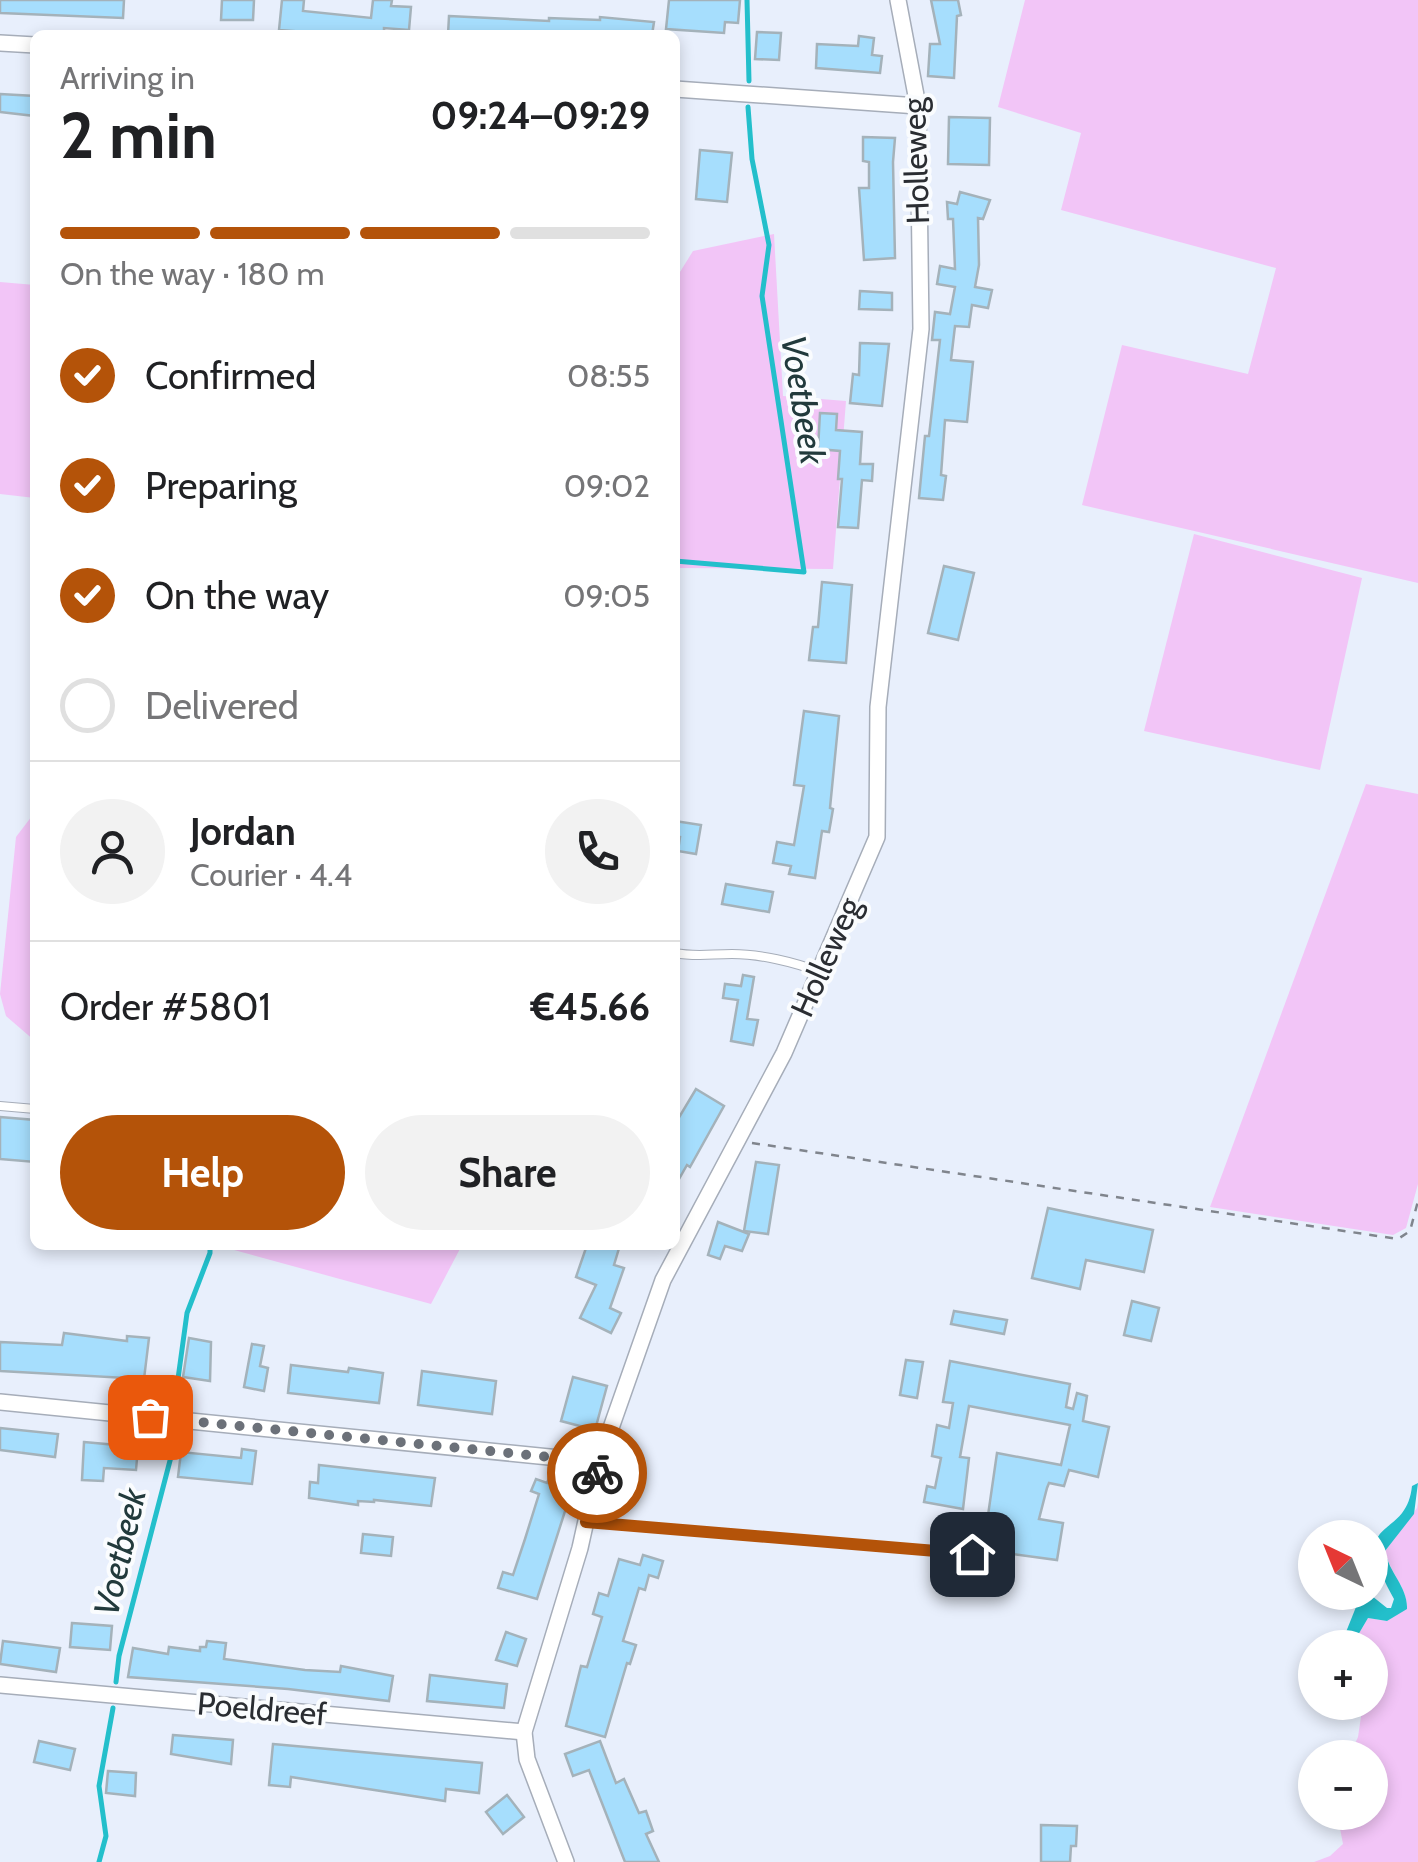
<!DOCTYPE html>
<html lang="en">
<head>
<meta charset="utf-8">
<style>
	:root { --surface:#fff; --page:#f2f2f2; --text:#202124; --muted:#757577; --line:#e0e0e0; --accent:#b45309 }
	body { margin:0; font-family:Cabin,sans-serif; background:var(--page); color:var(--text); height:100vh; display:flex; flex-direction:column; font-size:38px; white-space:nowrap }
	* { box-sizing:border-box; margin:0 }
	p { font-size:32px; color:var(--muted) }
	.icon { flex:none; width:55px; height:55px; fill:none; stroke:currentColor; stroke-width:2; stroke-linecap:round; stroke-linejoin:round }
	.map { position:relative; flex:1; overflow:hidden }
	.details { position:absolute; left:30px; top:30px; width:650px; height:1220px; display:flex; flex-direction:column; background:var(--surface); border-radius:15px; box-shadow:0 5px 15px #0003 }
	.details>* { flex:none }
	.needle { width:65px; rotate:317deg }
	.fabs { position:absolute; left:1298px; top:1520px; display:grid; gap:20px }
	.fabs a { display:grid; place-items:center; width:90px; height:90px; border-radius:50%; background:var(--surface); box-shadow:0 5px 15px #0003; font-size:50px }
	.pin { position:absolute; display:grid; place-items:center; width:85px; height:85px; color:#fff; margin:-42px; border-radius:20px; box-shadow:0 5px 15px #0006 }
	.courier { position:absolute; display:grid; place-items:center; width:100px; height:100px; margin:-50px; border:8px solid #b45309; border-radius:50%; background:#fff; color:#222; box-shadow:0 2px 12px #0007 }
	.summary em { font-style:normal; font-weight:800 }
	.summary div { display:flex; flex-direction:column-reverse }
	.summary { display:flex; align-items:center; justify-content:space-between; height:170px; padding:0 30px }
	h1 { font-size:65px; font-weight:800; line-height:75px }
	.bar { display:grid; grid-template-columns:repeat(4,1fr); gap:15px 10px; align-content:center; height:120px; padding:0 30px }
	.bar i { height:12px; border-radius:8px; background:var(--line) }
	.bar .on { background:var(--accent) }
	.bar p { grid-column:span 4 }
	.line { display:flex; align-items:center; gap:25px; padding:0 30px; border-top:2px solid var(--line) }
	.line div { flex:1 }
	.round { display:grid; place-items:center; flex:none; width:105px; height:105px; border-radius:52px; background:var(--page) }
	ol { padding:0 30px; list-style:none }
	li { display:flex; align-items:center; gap:30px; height:110px }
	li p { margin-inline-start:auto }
	li .icon { padding:10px; border-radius:50%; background:var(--accent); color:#fff; stroke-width:4 }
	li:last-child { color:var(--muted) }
	li i { width:55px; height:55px; border:5px solid var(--line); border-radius:50% }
	.primary-button { display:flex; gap:20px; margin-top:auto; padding:20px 30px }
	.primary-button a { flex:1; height:115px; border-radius:60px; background:var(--accent); color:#fff; font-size:40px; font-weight:800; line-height:115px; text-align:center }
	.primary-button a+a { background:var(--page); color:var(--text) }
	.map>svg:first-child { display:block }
	.green { fill:#f2c5f7 }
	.water { fill:#23bfcb }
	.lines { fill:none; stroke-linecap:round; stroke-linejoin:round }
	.stream { stroke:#23bfcb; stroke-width:5 }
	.building { fill:#a6defd; stroke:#a4b2ba; stroke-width:2.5 }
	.lane-casing { stroke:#a6adb9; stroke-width:10 }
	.street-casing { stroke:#a6adb9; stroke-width:18 }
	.path { stroke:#80858d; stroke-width:2.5; stroke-dasharray:8 8; stroke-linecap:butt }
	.lane { stroke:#fff; stroke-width:8 }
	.street { stroke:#fff; stroke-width:15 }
	.done { stroke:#6c7179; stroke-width:10; stroke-dasharray:0 18 }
	.route { stroke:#b45309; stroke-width:12 }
	.labels { text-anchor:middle; stroke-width:8; stroke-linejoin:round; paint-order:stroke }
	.street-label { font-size:32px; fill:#2a2d32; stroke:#fafcfe }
	.water-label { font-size:35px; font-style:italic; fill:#223a3c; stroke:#fafcfe }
</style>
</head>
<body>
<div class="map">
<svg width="1418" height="1862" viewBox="0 0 1418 1862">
	<rect width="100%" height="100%" fill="#e8effc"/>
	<g class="green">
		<path d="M1025,0H1418V583L1082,505L1122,345L1248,374L1276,268L1061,210L1081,133L998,107Z"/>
		<path d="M774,234L783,396L846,401L833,569L675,568V280L693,251Z"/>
		<path d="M0,282L35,285V498L0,494Z"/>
		<path d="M1194,534L1362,578L1320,770L1144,731Z"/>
		<path d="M1366,784L1418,794V1184L1406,1228L1393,1235L1210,1207Z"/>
		<path d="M35,812V1041L6,1016L0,994L16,837Z"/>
		<path d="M216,1245H462L431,1304Z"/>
		<path d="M1418,1502V1862H1314L1330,1856L1343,1844L1337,1813L1370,1812V1758L1349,1757L1358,1737L1363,1703L1370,1702V1648L1351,1647L1368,1618L1387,1621L1407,1608C1407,1587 1390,1573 1385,1551L1417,1508Z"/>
	</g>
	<path class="water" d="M1418,1483L1414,1514L1385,1551C1389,1573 1408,1587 1407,1609L1387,1621L1368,1618L1351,1647H1340L1360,1597L1372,1596L1387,1608H1391L1394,1599C1345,1511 1406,1544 1412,1486Z"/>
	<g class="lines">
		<g class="stream">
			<path d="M747,0L749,81"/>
			<path d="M675,561L804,572L762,296L769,245L752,159L748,107"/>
			<path d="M174,1408L187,1313L210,1253V1245"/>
			<path d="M116,1682L119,1656L172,1453L173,1433"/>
			<path d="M99,1862L106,1836L99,1786L113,1708"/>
		</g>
	</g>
	<g class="building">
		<path d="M0,0H124L123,18L0,13Z"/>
		<path d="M222,0H254L253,20H221Z"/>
		<path d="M282,0H304L303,11L371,18L373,0H392L391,6L411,7L409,30L384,28V35H345L279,30Z"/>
		<path d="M669,0H740L738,23L725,22L724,33L666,29Z"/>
		<path d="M931,0H958L961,15L957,16L954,78L928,76L930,44H940Z"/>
		<path d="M449,16L549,21V18L600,20V17L654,22L652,35H448Z"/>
		<path d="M757,32L781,33L779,60L755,59Z"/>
		<path d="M859,36L874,38L872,55L882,56L880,73L816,68L817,44L858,46Z"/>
		<path d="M0,94L35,96V116L0,112Z"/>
		<path d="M949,117L990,118L989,165L948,164Z"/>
		<path d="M863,137L895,138L893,162L895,258L864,260L859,188H869V162L863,161Z"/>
		<path d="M700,150L732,153L727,202L696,199Z"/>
		<path d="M960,192L990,200L983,219L978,218L979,265L975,287L992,290L988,308L972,305L969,327L955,326L951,360L973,362L967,422L945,420L941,475L946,476L943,500L919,498L925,436H929L940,340H932L935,312L950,314L955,287L937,284L940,266L955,269L953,219H948L947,202L957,204Z"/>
		<path d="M860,291L892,293V310L859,309Z"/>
		<path d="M860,343L889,344L882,406L850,403L853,374L859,375Z"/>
		<path d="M820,413L837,414L836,430L862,432L860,464H873L872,481L862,480L858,528L838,527L842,479H838L840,451L818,449Z"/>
		<path d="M944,566L974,573L958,640L928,633Z"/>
		<path d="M822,582L852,585L846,663L809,660L813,627H818Z"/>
		<path d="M804,711L839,716L830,808L833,809L829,832L822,831L815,878L789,874L791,866L773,863L777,842L794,845L804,786L794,785Z"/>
		<path d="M675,821L701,825L696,854L678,851L680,837L675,836Z"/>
		<path d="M726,884L773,892L769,912L722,904Z"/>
		<path d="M743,975L754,977L747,1019L758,1020L753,1045L731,1041L738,1000L723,998L725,984L741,986Z"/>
		<path d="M696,1089L724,1106L690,1167L687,1165L675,1186V1124Z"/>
		<path d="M0,1117L35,1120V1162L0,1159Z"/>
		<path d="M756,1162L779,1165L768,1234L744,1231Z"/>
		<path d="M1048,1208L1153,1230L1144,1272L1086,1260L1080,1289L1032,1278Z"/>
		<path d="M718,1222L749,1234L742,1251L725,1246L720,1259L708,1255Z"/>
		<path d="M587,1245H620L614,1265L624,1268L610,1308L621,1313L611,1333L580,1318L596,1285L576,1277Z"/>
		<path d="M1132,1301L1159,1308L1151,1341L1124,1335Z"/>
		<path d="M954,1311L1007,1320L1004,1334L951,1324Z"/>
		<path d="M64,1333L127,1341V1336L149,1338L144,1379L0,1371V1342L62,1345Z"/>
		<path d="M189,1338L211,1342L210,1381L183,1377Z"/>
		<path d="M252,1344L264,1346L260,1366L268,1368L264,1391L244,1387Z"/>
		<path d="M906,1360L923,1362L917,1398L900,1395Z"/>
		<path d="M950,1361L1070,1384L1066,1407L1073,1409L1077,1393L1087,1396L1083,1421L1109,1427L1098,1477L1069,1470L1064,1486L1049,1483L1047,1488L1039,1519L1063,1523L1057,1560L983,1550L997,1453L1061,1465L1070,1425L969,1406L960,1457L969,1458L963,1509L924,1502L927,1486L935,1488L941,1458L932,1456L937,1425L949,1428L953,1403L943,1402Z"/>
		<path d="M291,1365L348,1372L349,1368L383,1373L379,1403L288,1393Z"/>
		<path d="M422,1371L496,1381L492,1414L418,1405Z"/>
		<path d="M573,1377L607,1386L595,1430L561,1421Z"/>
		<path d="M0,1428L58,1434L55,1457L0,1450Z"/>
		<path d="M84,1442L138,1447L136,1470L104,1468L103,1481L82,1480Z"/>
		<path d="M242,1449L256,1451L252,1484L178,1477L181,1452L241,1458Z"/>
		<path d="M319,1465L435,1478L431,1506L374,1500V1502L358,1501V1505L309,1498L310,1482L318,1483Z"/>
		<path d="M549,1478L573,1486L537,1599L498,1588L503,1572L513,1575L525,1539L539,1494L531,1491L536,1479L547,1483Z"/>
		<path d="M363,1534L393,1537L391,1556L361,1553Z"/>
		<path d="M643,1555L663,1561L658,1578L649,1575L645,1590L639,1588L623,1641L636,1645L630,1664L627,1663L605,1737L566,1726L581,1666L587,1667L602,1617L593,1614L599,1593L608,1596L619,1559L640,1565Z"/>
		<path d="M72,1623L112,1626L110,1650L70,1647Z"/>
		<path d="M506,1632L526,1639L517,1666L496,1660Z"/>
		<path d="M3,1641L60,1648L56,1672L0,1664Z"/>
		<path d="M207,1641L226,1643L224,1659L305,1670L340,1672L341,1666L393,1676L389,1701L288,1689L128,1677L133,1648L168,1654L169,1647L200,1651V1647H206Z"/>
		<path d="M430,1675L507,1684L504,1708L427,1701Z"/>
		<path d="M173,1735L233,1740L231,1764L171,1754Z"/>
		<path d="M39,1741L75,1749L70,1770L34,1762Z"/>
		<path d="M600,1741L616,1783L624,1779L639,1813L646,1811L653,1831L646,1834L659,1862H625L589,1770L573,1776L565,1754Z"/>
		<path d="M273,1744L482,1763L479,1793L446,1789L445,1801L291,1777L290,1787L269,1785Z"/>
		<path d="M108,1771L136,1773L135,1796L106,1793Z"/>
		<path d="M507,1795L524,1817L503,1834L486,1812Z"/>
		<path d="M1041,1825L1077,1826L1076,1846H1071L1070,1862H1041Z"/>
	</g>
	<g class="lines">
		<defs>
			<g id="lane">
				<path d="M675,953C695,957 711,954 732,954C760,954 794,962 820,972"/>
				<path d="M0,1106L35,1109"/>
				<path d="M586,1522L971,1554"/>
			</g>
			<g id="street">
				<path d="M0,43L35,45"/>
				<path d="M675,89L918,106"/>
				<path d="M0,1402L599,1462"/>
				<path d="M0,1685L524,1732"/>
				<path d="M566,1862L527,1759L524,1732L580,1548L599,1462L663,1280L784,1053L877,837L878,707L921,329L918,106L898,0"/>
			</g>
		</defs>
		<use href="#lane" class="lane-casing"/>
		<use href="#street" class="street-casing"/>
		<path class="path" d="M752,1143L1398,1239L1410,1231L1418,1201"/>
		<use href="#lane" class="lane"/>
		<use href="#street" class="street"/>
	</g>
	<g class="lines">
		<path class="done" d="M150,1417L599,1462L597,1473"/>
		<path class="route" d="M597,1473L586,1522L972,1554"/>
	</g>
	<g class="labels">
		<g class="street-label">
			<text transform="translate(916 161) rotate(-92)" y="11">Holleweg</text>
			<text transform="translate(826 957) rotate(-66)" y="11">Holleweg</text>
			<text transform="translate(262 1709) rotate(5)" y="11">Poeldreef</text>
		</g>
		<g class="water-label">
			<text transform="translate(803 400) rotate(81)" y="12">Voetbeek</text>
			<text transform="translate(120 1552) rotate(-77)" y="12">Voetbeek</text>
		</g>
	</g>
</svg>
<div class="fabs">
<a><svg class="needle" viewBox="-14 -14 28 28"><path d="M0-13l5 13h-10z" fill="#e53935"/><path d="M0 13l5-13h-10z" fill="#757577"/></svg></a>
<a>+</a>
<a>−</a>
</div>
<div class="pin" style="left:150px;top:1417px;background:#ea580c"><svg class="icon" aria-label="bag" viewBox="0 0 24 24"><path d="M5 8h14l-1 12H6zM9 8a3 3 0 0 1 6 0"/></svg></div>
<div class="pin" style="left:972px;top:1554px;background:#1f2937"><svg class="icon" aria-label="home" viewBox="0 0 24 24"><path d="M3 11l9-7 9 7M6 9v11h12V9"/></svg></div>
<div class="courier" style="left:597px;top:1473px"><svg class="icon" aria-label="bike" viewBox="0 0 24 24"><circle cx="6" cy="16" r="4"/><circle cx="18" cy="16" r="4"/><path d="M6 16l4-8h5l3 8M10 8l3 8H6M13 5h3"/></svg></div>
<section class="details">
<div class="summary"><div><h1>2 min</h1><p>Arriving in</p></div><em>09:24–09:29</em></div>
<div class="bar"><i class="on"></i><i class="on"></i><i class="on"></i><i></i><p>On the way · 180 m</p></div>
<ol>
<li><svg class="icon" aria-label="check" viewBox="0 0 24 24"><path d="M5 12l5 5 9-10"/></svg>Confirmed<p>08:55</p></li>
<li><svg class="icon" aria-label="check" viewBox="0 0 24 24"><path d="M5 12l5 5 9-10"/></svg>Preparing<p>09:02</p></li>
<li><svg class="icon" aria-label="check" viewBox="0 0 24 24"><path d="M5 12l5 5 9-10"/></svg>On the way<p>09:05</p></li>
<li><i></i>Delivered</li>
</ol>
<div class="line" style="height:180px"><a class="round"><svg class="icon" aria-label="person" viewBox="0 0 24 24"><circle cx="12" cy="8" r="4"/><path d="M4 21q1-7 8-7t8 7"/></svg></a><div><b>Jordan</b><p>Courier · 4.4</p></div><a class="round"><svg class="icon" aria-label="phone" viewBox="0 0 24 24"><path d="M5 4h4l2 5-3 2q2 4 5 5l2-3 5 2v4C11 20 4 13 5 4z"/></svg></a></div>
<div class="line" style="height:130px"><div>Order #5801</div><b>€45.66</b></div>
<div class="primary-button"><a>Help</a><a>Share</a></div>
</section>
</div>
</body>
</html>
